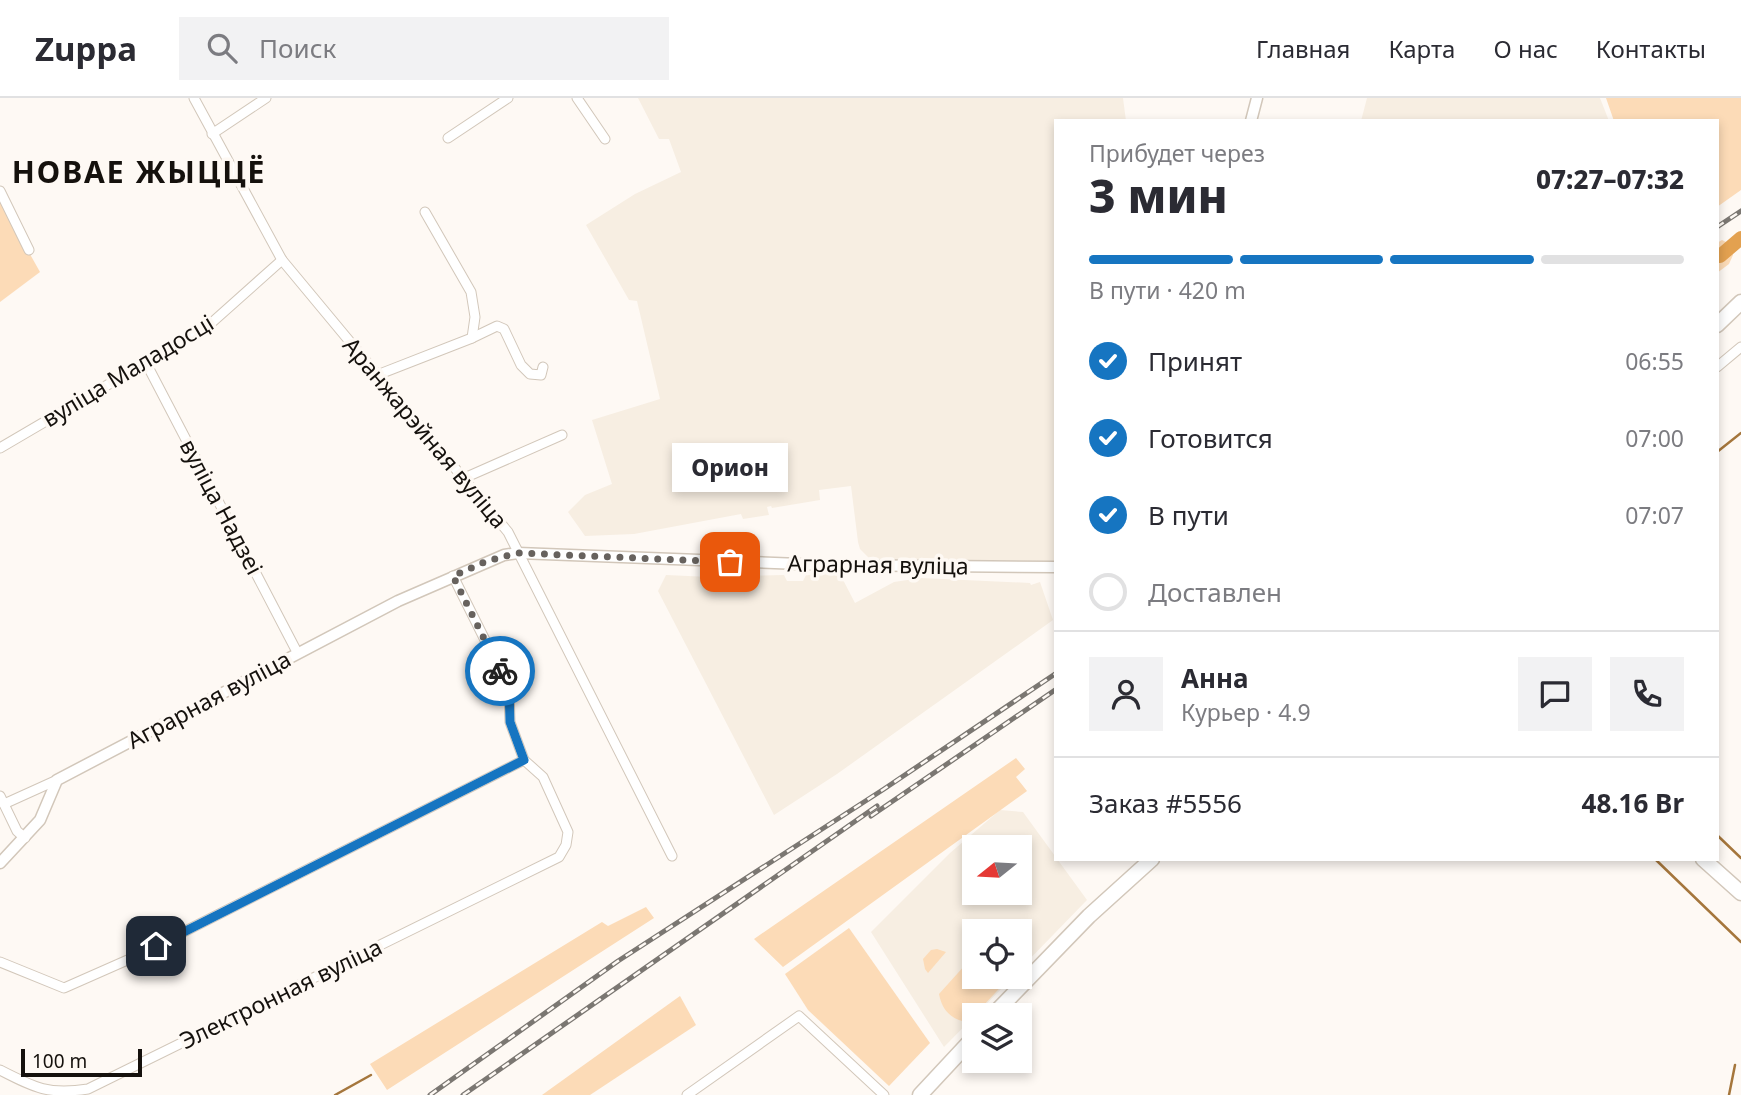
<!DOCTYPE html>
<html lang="ru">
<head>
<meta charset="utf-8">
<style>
	:root { --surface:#fff; --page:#f2f2f3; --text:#2b2b33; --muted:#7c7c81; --line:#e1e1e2; --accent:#1675c1 }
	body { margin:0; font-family:"Noto Sans",sans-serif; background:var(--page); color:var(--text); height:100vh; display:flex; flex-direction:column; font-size:26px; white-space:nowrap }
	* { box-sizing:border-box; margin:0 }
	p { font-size:23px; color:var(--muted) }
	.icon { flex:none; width:38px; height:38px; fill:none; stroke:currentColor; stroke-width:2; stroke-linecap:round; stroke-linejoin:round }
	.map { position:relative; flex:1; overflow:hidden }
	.drawer { position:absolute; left:1054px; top:21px; width:665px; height:742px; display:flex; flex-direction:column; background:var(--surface); border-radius:0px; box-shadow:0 4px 10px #0003 }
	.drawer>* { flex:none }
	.needle { width:46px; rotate:252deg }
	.buttons { position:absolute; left:962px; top:737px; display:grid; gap:14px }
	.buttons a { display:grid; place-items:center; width:70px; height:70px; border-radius:0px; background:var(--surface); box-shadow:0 4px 10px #0003; font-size:35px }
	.scale { position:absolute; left:21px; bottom:18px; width:121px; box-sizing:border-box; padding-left:7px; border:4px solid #15110d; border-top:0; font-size:19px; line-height:24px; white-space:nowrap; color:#15110d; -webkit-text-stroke:5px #fef9f4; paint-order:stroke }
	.pin { position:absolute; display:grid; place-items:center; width:60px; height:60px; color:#fff; margin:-30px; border-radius:14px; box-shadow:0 4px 10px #0006 }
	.courier { position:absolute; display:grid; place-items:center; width:70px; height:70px; margin:-35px; border:5px solid #1675c1; border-radius:50%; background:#fff; color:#222; box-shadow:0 2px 9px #0007 }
	.bubble { position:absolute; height:49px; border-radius:0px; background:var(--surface); box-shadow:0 4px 10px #0003; font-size:23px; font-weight:800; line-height:49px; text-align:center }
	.headline em { font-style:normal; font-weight:800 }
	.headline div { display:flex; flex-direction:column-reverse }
	.headline { display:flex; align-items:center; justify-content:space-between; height:119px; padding:0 35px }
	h1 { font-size:46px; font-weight:800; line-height:52px }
	.bar { display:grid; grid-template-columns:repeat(4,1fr); gap:10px 7px; align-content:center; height:84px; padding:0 35px }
	.bar i { height:9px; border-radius:5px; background:var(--line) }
	.bar .on { background:var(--accent) }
	.bar p { grid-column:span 4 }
	.line { display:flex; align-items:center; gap:18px; padding:0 35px; border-top:2px solid var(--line) }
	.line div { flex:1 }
	.round { display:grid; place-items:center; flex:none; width:74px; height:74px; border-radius:0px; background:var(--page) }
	ol { padding:0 35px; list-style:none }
	li { display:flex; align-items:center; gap:21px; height:77px }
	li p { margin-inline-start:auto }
	li .icon { padding:7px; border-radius:50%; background:var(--accent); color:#fff; stroke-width:4 }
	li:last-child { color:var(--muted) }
	li i { width:38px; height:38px; border:4px solid var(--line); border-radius:50% }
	header { display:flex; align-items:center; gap:42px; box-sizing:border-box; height:98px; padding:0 35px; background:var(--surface); border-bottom:2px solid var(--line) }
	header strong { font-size:33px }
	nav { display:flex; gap:38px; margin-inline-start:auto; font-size:24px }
	.search { width:490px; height:63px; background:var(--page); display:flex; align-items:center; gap:18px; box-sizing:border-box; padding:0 24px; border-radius:0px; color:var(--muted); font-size:26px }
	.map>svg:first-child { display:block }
	.built { fill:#f7eee2; fill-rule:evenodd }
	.green { fill:#fcdbb7 }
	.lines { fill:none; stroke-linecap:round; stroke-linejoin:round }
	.stream { stroke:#a5763c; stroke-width:2.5 }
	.river { stroke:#e3a150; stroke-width:14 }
	.minor-casing { stroke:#d2c7ba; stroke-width:11 }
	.tertiary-casing { stroke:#d2c7ba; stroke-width:13 }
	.primary-casing { stroke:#d2c7ba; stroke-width:17 }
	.minor { stroke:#fff; stroke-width:9 }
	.tertiary { stroke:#fff; stroke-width:10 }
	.primary { stroke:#fff; stroke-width:14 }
	.rail-casing { stroke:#7b7772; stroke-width:5 }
	.rail { stroke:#fef9f4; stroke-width:2.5; stroke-dasharray:8; stroke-linecap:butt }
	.done { stroke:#67625e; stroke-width:7; stroke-dasharray:0 12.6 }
	.route { stroke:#1675c1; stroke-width:9 }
	.labels { text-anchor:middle; stroke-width:7; stroke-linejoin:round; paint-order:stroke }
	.street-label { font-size:23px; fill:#15110d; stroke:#fef9f4 }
	.district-label { font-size:30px; font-weight:bold; letter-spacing:2px; fill:#15110d; stroke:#fef9f4 }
</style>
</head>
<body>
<header>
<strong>Zuppa</strong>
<div class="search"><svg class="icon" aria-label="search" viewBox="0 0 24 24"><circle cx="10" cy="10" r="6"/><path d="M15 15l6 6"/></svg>Поиск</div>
<nav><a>Главная</a><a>Карта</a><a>О нас</a><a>Контакты</a></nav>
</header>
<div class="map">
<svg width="1741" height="997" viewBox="0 0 1741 997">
	<rect width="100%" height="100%" fill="#fef9f4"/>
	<g class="built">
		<path d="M638,0H1123L1126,23H1055V463L870,461L860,451L858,444L851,388L819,392L820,402L772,410L771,408L767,409L769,417L743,421L741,416L634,436L585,438L568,414L585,397L612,386L592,322L660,301L637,203L629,202L586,127L635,96L681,74L669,41H659Z"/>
		<path d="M1367,0H1600L1609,23H1361Z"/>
		<path d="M840,476L855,505L894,484L921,480L1030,485L1031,487L1040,484L1053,522L837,676L774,717L658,493L666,477L710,479L716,485L719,492L730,488L728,481L732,483L745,478L784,477L787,483H803L806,477Z"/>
		<path d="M1000,712L1023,714L1087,802L1020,871V833H975V878L1013,879L944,949L871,834L950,755ZM975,749H1020V794H975Z"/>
	</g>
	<g class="green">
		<path d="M1606,0H1741V92L1717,109V23H1614Z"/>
		<path d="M0,103L40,174L0,204Z"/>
		<path d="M1722,142L1730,146L1733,157L1729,166L1717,175V145Z"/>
		<path d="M1016,660L1025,671L1016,679L1027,693L783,869L754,841Z"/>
		<path d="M646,809L654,820L387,992L370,966L602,824L608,828Z"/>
		<path d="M849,830L930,945L889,988L808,912L785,876Z"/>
		<path d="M937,851L946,854L928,875L925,871L923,861L931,852Z"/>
		<path d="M975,856V878L1010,879L968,924C951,922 942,912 939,896Z"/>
		<path d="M680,898L696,927L590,997H542Z"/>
	</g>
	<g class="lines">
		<g class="stream">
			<path d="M1717,354L1741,335"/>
			<path d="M1717,737L1741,760"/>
			<path d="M1655,761L1741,844"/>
			<path d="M335,997L371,977"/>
			<path d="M1729,997L1735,967"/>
		</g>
		<path class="river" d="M1720,158L1741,140"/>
		<defs>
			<g id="minor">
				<path d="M194,0L282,162L508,434L672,758"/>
				<path d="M577,0L605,41"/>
				<path d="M212,36L266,0"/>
				<path d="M448,40L508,0"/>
				<path d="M0,93L29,152"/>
				<path d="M425,114L471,194L475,219L472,240"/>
				<path d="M145,263L297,554"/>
				<path d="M1717,269L1741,249"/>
				<path d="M377,277L472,240L497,228L504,231L521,267L530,276L541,277L543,269"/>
				<path d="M0,350L208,228L282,162"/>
				<path d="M462,381L562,337"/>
				<path d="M0,698L17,733L25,740"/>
				<path d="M4,706L57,682"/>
				<path d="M0,864L64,890L132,860L524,662"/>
				<path d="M0,972C35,990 48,997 88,991L559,759L566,747L568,734L543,679L524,662L510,624L509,590L453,478"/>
				<path d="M687,997L799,918L884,997"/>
			</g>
			<g id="tertiary">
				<path d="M1251,23L1257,0"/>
				<path d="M0,765L40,722L57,682L398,503L504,457L518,455L825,467L1055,469"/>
			</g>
			<g id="primary">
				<path d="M1717,227L1741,204"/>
				<path d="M1703,761L1741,795"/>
				<path d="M993,917L1089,818L1152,761"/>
				<path d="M920,997L975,938"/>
			</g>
		</defs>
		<use href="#minor" class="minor-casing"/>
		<use href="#tertiary" class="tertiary-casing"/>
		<use href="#primary" class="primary-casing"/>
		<use href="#minor" class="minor"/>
		<use href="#tertiary" class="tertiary"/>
		<use href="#primary" class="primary"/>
		<defs>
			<g id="rail">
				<path d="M1717,129L1741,113"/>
				<path d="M871,718L1055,592"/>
				<path d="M430,997L618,863L884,691L1055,576"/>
				<path d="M463,997L877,708"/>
			</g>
		</defs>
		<use href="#rail" class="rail-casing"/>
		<use href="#rail" class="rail"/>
	</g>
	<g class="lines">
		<path class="done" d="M500,573L453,478L487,463L518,455L730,464"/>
		<path class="route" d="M156,848L524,662L510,624L509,590L500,573"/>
	</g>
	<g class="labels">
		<g class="street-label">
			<text transform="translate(128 273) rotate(-31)" y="8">вуліца Маладосці</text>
			<text transform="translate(425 335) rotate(50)" y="8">Аранжарэйная вуліца</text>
			<text transform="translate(221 409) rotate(62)" y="8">вуліца Надзеі</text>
			<text transform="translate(878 467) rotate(1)" y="8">Аграрная вуліца</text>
			<text transform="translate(209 602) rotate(-28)" y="8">Аграрная вуліца</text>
			<text transform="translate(281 896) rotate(-26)" y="8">Электронная вуліца</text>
		</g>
		<g class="district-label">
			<text x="139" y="85">НОВАЕ ЖЫЦЦЁ</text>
		</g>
	</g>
</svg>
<div class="buttons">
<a><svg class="needle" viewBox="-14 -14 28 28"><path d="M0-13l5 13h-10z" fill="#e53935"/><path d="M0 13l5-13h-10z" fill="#7c7c81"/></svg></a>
<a><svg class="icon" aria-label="locate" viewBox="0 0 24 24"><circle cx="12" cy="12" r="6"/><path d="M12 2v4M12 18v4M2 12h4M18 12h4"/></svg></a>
<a><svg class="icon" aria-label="layers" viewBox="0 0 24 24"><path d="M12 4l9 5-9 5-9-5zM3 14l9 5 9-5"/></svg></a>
</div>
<div class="scale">100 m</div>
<div class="pin" style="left:730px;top:464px;background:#ea580c"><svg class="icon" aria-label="bag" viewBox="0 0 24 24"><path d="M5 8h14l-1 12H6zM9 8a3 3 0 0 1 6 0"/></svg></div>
<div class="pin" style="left:156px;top:848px;background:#1f2937"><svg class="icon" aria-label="home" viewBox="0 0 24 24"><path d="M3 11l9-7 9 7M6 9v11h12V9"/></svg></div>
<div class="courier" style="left:500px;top:573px"><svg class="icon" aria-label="bike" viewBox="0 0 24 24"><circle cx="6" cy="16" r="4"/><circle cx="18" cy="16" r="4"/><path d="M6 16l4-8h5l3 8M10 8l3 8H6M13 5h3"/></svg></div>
<div class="bubble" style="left:672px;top:345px;width:116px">Орион</div>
<section class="drawer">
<div class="headline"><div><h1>3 мин</h1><p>Прибудет через</p></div><em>07:27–07:32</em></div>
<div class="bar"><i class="on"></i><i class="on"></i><i class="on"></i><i></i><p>В пути · 420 m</p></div>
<ol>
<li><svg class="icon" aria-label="check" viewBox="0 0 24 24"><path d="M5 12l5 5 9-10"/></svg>Принят<p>06:55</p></li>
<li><svg class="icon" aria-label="check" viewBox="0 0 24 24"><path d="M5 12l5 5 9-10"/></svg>Готовится<p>07:00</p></li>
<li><svg class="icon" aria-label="check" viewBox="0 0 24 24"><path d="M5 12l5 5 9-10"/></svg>В пути<p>07:07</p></li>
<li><i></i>Доставлен</li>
</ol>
<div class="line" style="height:126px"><a class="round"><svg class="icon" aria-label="person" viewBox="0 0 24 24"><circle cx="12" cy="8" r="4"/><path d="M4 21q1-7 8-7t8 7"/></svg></a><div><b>Анна</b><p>Курьер · 4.9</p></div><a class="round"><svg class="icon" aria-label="chat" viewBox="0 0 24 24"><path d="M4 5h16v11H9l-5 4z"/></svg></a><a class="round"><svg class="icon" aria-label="phone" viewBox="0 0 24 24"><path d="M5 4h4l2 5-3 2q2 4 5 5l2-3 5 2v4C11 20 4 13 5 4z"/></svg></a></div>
<div class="line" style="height:91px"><div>Заказ #5556</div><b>48.16 Br</b></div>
</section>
</div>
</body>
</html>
